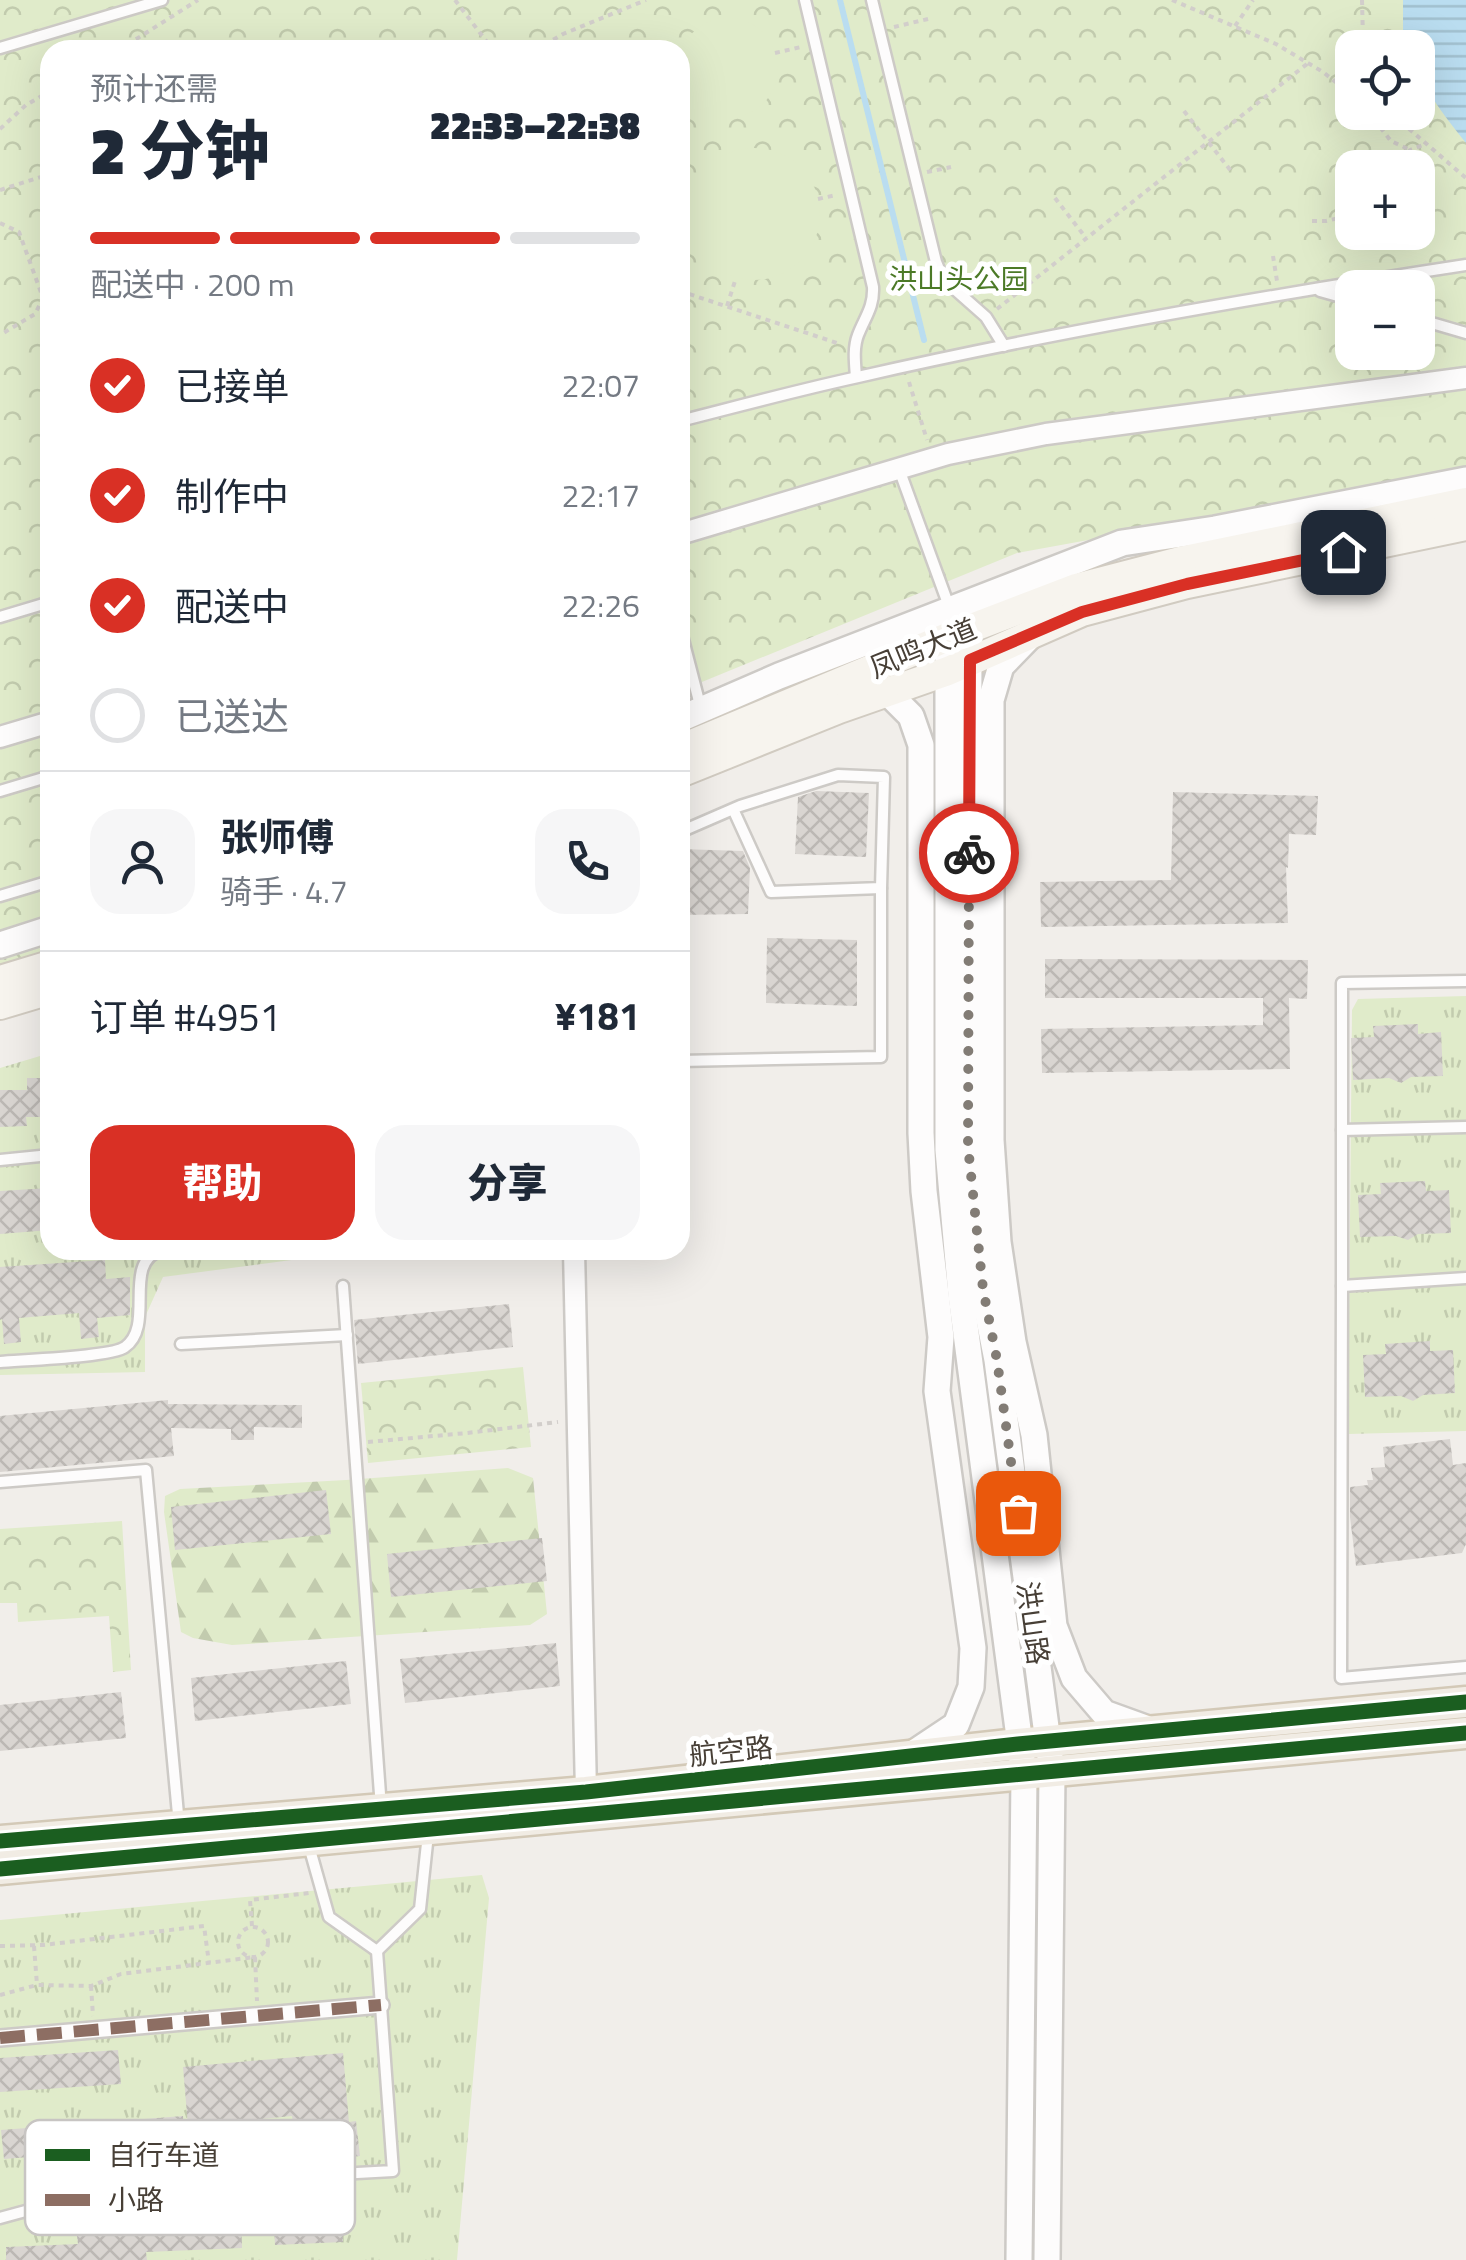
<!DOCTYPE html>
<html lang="zh">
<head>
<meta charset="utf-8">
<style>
	:root { --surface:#fff; --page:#f6f6f7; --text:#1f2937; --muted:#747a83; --line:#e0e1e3; --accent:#d93025 }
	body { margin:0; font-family:"Titillium Web","Noto Sans SC",sans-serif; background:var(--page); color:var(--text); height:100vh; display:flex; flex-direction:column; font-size:38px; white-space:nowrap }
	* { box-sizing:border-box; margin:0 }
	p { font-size:32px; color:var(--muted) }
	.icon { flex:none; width:55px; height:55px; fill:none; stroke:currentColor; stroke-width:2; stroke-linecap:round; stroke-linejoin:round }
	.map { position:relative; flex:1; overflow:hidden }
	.drawer { position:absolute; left:40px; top:40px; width:650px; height:1220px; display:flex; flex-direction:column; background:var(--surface); border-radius:30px; box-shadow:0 10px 40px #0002 }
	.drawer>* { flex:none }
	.buttons { position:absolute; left:1335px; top:30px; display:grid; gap:20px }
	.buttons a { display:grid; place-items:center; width:100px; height:100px; border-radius:20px; background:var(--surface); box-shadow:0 10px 40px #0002; font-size:50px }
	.pin { position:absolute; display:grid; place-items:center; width:85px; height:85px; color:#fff; margin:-42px; border-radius:20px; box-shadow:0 5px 15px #0006 }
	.courier { position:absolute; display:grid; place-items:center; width:100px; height:100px; margin:-50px; border:8px solid #d93025; border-radius:50%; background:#fff; color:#222; box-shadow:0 2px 12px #0007 }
	.summary em { font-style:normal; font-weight:800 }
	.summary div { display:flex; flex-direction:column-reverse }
	.summary { display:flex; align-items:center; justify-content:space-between; height:170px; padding:0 50px }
	h1 { font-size:65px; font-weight:800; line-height:75px }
	.bar { display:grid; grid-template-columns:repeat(4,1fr); gap:15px 10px; align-content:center; height:120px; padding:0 50px }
	.bar i { height:12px; border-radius:8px; background:var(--line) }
	.bar .selected { background:var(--accent) }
	.bar p { grid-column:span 4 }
	.line { display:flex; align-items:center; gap:25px; padding:0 50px; border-top:2px solid var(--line) }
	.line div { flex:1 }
	.round { display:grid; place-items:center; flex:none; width:105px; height:105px; border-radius:30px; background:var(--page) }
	ol { padding:0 50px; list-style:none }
	li { display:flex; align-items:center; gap:30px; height:110px }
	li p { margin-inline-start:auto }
	li .icon { padding:10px; border-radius:50%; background:var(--accent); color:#fff; stroke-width:4 }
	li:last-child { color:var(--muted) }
	li i { width:55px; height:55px; border:5px solid var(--line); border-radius:50% }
	.primary-button { display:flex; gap:20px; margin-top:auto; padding:20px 50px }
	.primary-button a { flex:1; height:115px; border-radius:30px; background:var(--accent); color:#fff; font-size:40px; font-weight:800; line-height:115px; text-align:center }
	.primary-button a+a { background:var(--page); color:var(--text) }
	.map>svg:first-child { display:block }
	.grass { fill:url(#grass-tufts) }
	.forest { fill:url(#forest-firs) }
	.park { fill:url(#park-crowns); fill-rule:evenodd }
	.garden { fill:#e0ebca }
	.water { fill:url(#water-rules) }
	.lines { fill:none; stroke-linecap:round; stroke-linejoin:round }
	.stream { stroke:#baddf0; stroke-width:6 }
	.building { fill:url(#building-cross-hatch) }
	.service-casing { stroke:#cdcac6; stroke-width:15 }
	.pedestrian-casing { stroke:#cdcac6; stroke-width:20 }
	.minor-casing { stroke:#cdcac6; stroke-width:25 }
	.tertiary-casing { stroke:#cdcac6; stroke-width:30 }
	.secondary-casing { stroke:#d1cbc1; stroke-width:32 }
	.primary-casing { stroke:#d3c9b7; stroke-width:35 }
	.path { stroke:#d2cecb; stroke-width:4; stroke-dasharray:5 5; stroke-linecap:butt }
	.service { stroke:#fdfcfc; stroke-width:10 }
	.pedestrian { stroke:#fdfcfc; stroke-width:15 }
	.minor { stroke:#fdfcfc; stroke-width:20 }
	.tertiary { stroke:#fdfcfc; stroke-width:25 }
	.secondary { stroke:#f7f4ee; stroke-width:28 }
	.primary { stroke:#f1ece4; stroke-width:30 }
	.quiet { stroke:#8d6e63; stroke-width:12; stroke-dasharray:25 12; stroke-linecap:butt }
	.cycleway-casing { stroke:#fff; stroke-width:21 }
	.cycleway { stroke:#1b5e20; stroke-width:15 }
	.done { stroke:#827c75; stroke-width:10; stroke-dasharray:0 18 }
	.route { stroke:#d93025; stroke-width:12 }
	.labels { text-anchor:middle; stroke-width:10; stroke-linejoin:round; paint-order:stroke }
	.park-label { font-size:28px; fill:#4c7a27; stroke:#fff }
	.street-label { font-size:28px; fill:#473f36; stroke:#fff }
	.key { fill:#fff; stroke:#c8c5c3; stroke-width:2.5 }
	.key-label { font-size:28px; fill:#473f36 }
</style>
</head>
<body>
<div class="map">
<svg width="1466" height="2260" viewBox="0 0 1466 2260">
	<defs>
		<pattern id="grass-tufts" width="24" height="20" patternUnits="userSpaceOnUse" patternTransform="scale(2.5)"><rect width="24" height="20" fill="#e0ebca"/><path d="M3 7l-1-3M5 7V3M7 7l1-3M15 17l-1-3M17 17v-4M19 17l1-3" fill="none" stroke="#c2cbae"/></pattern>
		<pattern id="forest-firs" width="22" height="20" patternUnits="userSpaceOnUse" patternTransform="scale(2.5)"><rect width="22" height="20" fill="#e0ebca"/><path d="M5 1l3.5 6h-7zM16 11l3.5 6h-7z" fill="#c2cbae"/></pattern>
		<pattern id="park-crowns" width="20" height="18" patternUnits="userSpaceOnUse" patternTransform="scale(2.5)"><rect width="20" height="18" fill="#e0ebca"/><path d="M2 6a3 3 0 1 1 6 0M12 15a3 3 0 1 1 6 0" fill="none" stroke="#c2cbae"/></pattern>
		<pattern id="water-rules" width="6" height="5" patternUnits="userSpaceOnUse" patternTransform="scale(2.5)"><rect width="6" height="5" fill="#baddf0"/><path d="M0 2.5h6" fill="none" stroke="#a1bfce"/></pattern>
		<pattern id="building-cross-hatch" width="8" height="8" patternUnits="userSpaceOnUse" patternTransform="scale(2.5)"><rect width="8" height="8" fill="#d9d5d1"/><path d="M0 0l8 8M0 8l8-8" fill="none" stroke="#bcb8b4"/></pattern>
	</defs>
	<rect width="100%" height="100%" fill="#f1eeea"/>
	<g class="grass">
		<path d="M1466,996V1431L1348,1434L1352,1010L1358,999Z"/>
		<path d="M50,1053V1250H367L163,1277L145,1317V1372L0,1375V1068Z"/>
		<path d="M482,1875L489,1898L457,2260H0V1920Z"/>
	</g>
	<path class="forest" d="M508,1468L533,1478L547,1614L530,1625L232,1645L193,1638L181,1632L164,1512L165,1496L180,1489L346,1480Z"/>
	<g class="park">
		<path d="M0,0H1466V491L1341,494L1017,553L680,691V50H50V991L0,1010ZM1352,48H1418V112H1352ZM1352,168H1418V232H1352ZM1352,288H1418V352H1352Z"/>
		<path d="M523,1367L531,1447L368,1463L361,1383Z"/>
		<path d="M122,1521L131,1670L113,1672L109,1616L18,1622L17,1603H0V1529Z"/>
	</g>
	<g class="garden">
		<circle cx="728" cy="68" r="50"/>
		<circle cx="754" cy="214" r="66"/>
	</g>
	<path class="water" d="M1403,0H1466V143C1443,113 1418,87 1418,48L1408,47L1403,35Z"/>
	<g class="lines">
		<path class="stream" d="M840,0L924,340"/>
	</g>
	<g class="building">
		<path d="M816,791L869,793L866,857L795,854L798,797Z"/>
		<path d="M1173,792L1318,796L1316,835L1289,834L1288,868L1286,867L1288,923L1041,927L1040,882L1171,880Z"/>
		<path d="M680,849L743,851L750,868L748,914L680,915Z"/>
		<path d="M767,938L857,940V1006L766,1003Z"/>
		<path d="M1045,959L1308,960L1307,999L1289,998L1290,1069L1042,1073L1041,1029L1263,1025V998H1045Z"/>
		<path d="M1418,1024V1034L1441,1032L1443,1076L1411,1077L1401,1083L1389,1078L1353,1080L1351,1038L1374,1037L1373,1026Z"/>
		<path d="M27,1078H50V1117H26L27,1126L0,1127V1090H27Z"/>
		<path d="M1425,1181L1426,1191L1449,1190L1451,1233L1418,1234L1408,1240L1396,1236L1360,1237L1358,1195L1381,1194L1380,1183Z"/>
		<path d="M50,1188V1230L0,1234V1191Z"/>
		<path d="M105,1260L106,1279L130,1277V1315L97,1318L99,1337L81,1339L79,1313L19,1318L21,1342L4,1344L2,1319L0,1320V1267Z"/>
		<path d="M509,1304L513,1347L358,1364L354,1320Z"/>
		<path d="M1430,1341V1351L1453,1350L1455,1393L1423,1395L1413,1401L1401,1396L1365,1397L1363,1355L1386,1354L1385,1344Z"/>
		<path d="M168,1400V1404L302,1405V1428L254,1427V1440H231V1429L171,1428L174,1456L0,1472V1416Z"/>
		<path d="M1450,1439L1453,1465L1466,1463V1544L1462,1553L1356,1566L1350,1517V1487L1368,1485L1367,1480H1373L1371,1468L1385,1467L1383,1447Z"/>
		<path d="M326,1490L331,1534L175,1550L171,1507Z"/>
		<path d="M542,1538L547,1581L391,1597L387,1554Z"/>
		<path d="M556,1643L560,1686L405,1703L400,1659Z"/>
		<path d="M346,1661L351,1704L195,1721L191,1678Z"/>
		<path d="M121,1692L126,1738L0,1751V1705Z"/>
		<path d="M118,2050L121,2084L0,2092V2058Z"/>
		<path d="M343,2053L349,2122L356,2121L360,2156L298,2164L292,2116L188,2126L183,2067Z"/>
		<path d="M183,2116L186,2161L117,2166L116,2150L4,2159L1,2130Z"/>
		<path d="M341,2208L343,2242L275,2245L273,2211Z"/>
		<path d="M241,2214L242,2248L146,2252L147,2260H6V2247L78,2244L77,2236L173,2231V2217Z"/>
	</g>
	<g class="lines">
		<defs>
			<g id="service">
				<path d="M805,0L873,287C874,307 865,317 858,335C853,348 855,363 856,377"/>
				<path d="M872,0L936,262L943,279L986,317L1004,346"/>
				<path d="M0,48L162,0"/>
				<path d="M1320,291L1352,300"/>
				<path d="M1418,319L1466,333"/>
				<path d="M680,421C739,406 798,390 858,377C1058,331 1263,296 1466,265"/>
				<path d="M899,469L950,609"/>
				<path d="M0,617L50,602"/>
				<path d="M680,628L701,709"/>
				<path d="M0,791L50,776"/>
				<path d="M680,832L740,806L838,775L884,777L881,888L771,892L733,809"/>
				<path d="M0,896L50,881"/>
				<path d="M1466,981L1342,983V1286L1466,1278"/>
				<path d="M680,1061L881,1057V888"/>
				<path d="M1342,1130L1466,1127"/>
				<path d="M0,1160L50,1155"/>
				<path d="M343,1286L381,1808"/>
				<path d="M1342,1286L1341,1678L1466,1667"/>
				<path d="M181,1344L347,1335"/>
				<path d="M0,1362C22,1360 112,1357 125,1347C156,1325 121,1263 161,1250"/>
				<path d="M0,1482L146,1470L179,1825"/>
				<path d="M309,1846L329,1917L377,1951L420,1909L428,1834"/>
				<path d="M0,2218L99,2191L251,2179L393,2171L377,1951"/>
			</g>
			<path id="pedestrian" d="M0,2038L381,2005"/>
			<g id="minor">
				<path d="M680,534L948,454L1046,434L1466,378"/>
				<path d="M0,737L50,722"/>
				<path d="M574,1250L586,1792"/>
			</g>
			<g id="tertiary">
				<path d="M969,629L968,1147L983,1289L997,1360L1052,1772L1047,2260"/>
				<path d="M1031,635L1001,666L991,700V1140L998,1242L1013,1342L1034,1435L1054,1626L1074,1678L1104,1713L1151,1730"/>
				<path d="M948,637V1150L961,1295L1024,1775L1019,2260"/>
				<path d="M887,692L911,716L921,745V1133L924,1191L941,1337L937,1391L973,1648L971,1687L956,1725L911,1755"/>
				<path d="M680,719L779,676L1122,543L1215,529L1466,480"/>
				<path d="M0,945L50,929"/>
			</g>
			<g id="secondary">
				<path d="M680,749L948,637L1076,588L1180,561L1466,502"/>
				<path d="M680,773L839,709L948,671L1082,612L1187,584L1466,526"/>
				<path d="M0,980L50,965"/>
				<path d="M0,1005L50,990"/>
			</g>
			<g id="primary">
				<path d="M0,1841L586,1792L1018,1744L1466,1702"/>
				<path d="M0,1869L1466,1733"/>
			</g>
		</defs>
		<use href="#service" class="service-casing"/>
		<use href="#pedestrian" class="pedestrian-casing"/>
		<use href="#minor" class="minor-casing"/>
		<use href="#tertiary" class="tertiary-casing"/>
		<use href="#secondary" class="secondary-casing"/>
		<use href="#primary" class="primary-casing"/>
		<g class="path">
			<path d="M455,0L493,50"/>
			<path d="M1172,0L1276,44L1323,72L1352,95"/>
			<path d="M1362,0L1363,39L1365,48"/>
			<path d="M1235,26L1253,0"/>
			<path d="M894,27L932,18"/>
			<path d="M119,50L198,0"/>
			<path d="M536,50L563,34L646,0"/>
			<path d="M775,53L801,47"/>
			<path d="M1184,111L1231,171"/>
			<path d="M1368,112L1391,141L1410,150"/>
			<path d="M1398,112L1408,128L1466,178"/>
			<path d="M0,129L26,105L50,91"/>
			<path d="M1396,168L1410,150L1426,144"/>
			<path d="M927,172L951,167"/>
			<path d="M0,190L50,174"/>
			<path d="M1055,198L1086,238"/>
			<path d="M818,199L836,195"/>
			<path d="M1312,221H1326L1352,215"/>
			<path d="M0,223L19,232L43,298L35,314L0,335"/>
			<path d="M1273,256L1277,281"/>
			<path d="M680,291L840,344"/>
			<path d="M727,306L736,278"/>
			<path d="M997,309L1307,64"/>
			<path d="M909,382L927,440"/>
			<path d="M368,1442L467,1433L558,1422"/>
			<path d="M252,1926L250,1900L309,1893"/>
			<circle cx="253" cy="1942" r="15"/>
			<path d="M0,1946L43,1945L204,1926L209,1963"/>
			<path d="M34,1946L37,1985"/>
			<path d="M91,1986L93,2016"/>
			<path d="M0,1995L37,1985L91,1986L121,1974L255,1957L257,2001"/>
		</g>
		<use href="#service" class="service"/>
		<use href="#pedestrian" class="pedestrian"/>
		<use href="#minor" class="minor"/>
		<use href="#tertiary" class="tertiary"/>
		<use href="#secondary" class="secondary"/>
		<use href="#primary" class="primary"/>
		<path class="quiet" d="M0,2038L381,2005"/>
		<defs>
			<g id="cycleway">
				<path d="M0,1841L586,1792L1018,1744L1466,1702"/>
				<path d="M0,1869L1466,1733"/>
			</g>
		</defs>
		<use href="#cycleway" class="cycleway-casing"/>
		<use href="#cycleway" class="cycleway"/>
	</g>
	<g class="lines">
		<path class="done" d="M969,853L968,1146L983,1289L997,1360L1018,1513"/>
		<path class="route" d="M969,853L970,660L1082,612L1187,584L1343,552"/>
	</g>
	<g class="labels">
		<g class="park-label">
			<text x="959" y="289">洪山头公园</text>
		</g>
		<g class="street-label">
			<text transform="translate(923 648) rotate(-22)" y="10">凤鸣大道</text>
			<text transform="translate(1033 1623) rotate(82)" y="10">洪山路</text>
			<text transform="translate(731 1751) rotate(-6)" y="10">航空路</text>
		</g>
	</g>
	<rect x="25" y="2120" width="330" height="115" rx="15" class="key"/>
	<rect x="45" y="2149" width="45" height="12" fill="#1b5e20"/>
	<rect x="45" y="2194" width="45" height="12" fill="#8d6e63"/>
	<g class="key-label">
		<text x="108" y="2165">自行车道</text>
		<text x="108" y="2210">小路</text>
	</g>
</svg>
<div class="buttons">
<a><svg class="icon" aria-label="locate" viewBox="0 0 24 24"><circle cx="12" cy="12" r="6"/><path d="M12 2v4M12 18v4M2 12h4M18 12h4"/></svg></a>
<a>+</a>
<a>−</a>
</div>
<div class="pin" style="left:1018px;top:1513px;background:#ea580c"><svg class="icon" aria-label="bag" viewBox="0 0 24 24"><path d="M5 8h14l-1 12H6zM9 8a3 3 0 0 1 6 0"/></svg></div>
<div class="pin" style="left:1343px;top:552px;background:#1f2937"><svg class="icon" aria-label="home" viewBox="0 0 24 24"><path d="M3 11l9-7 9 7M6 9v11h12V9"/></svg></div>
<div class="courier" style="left:969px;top:853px"><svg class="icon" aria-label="bike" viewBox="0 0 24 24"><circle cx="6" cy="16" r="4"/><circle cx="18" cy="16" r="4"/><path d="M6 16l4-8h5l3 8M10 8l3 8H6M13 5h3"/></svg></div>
<section class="drawer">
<div class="summary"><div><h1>2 分钟</h1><p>预计还需</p></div><em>22:33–22:38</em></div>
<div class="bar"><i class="selected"></i><i class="selected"></i><i class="selected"></i><i></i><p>配送中 · 200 m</p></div>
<ol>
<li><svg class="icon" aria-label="check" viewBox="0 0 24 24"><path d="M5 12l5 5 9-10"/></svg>已接单<p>22:07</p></li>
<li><svg class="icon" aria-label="check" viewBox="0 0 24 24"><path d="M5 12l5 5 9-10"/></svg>制作中<p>22:17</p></li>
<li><svg class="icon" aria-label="check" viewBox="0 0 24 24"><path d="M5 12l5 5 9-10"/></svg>配送中<p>22:26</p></li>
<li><i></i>已送达</li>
</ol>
<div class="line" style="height:180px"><a class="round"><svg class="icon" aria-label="person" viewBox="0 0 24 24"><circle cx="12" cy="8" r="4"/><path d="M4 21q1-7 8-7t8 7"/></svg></a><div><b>张师傅</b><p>骑手 · 4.7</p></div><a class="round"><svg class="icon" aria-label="phone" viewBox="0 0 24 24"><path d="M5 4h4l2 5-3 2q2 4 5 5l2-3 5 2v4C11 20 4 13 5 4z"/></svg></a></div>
<div class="line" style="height:130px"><div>订单 #4951</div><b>¥181</b></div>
<div class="primary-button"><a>帮助</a><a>分享</a></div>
</section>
</div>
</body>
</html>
